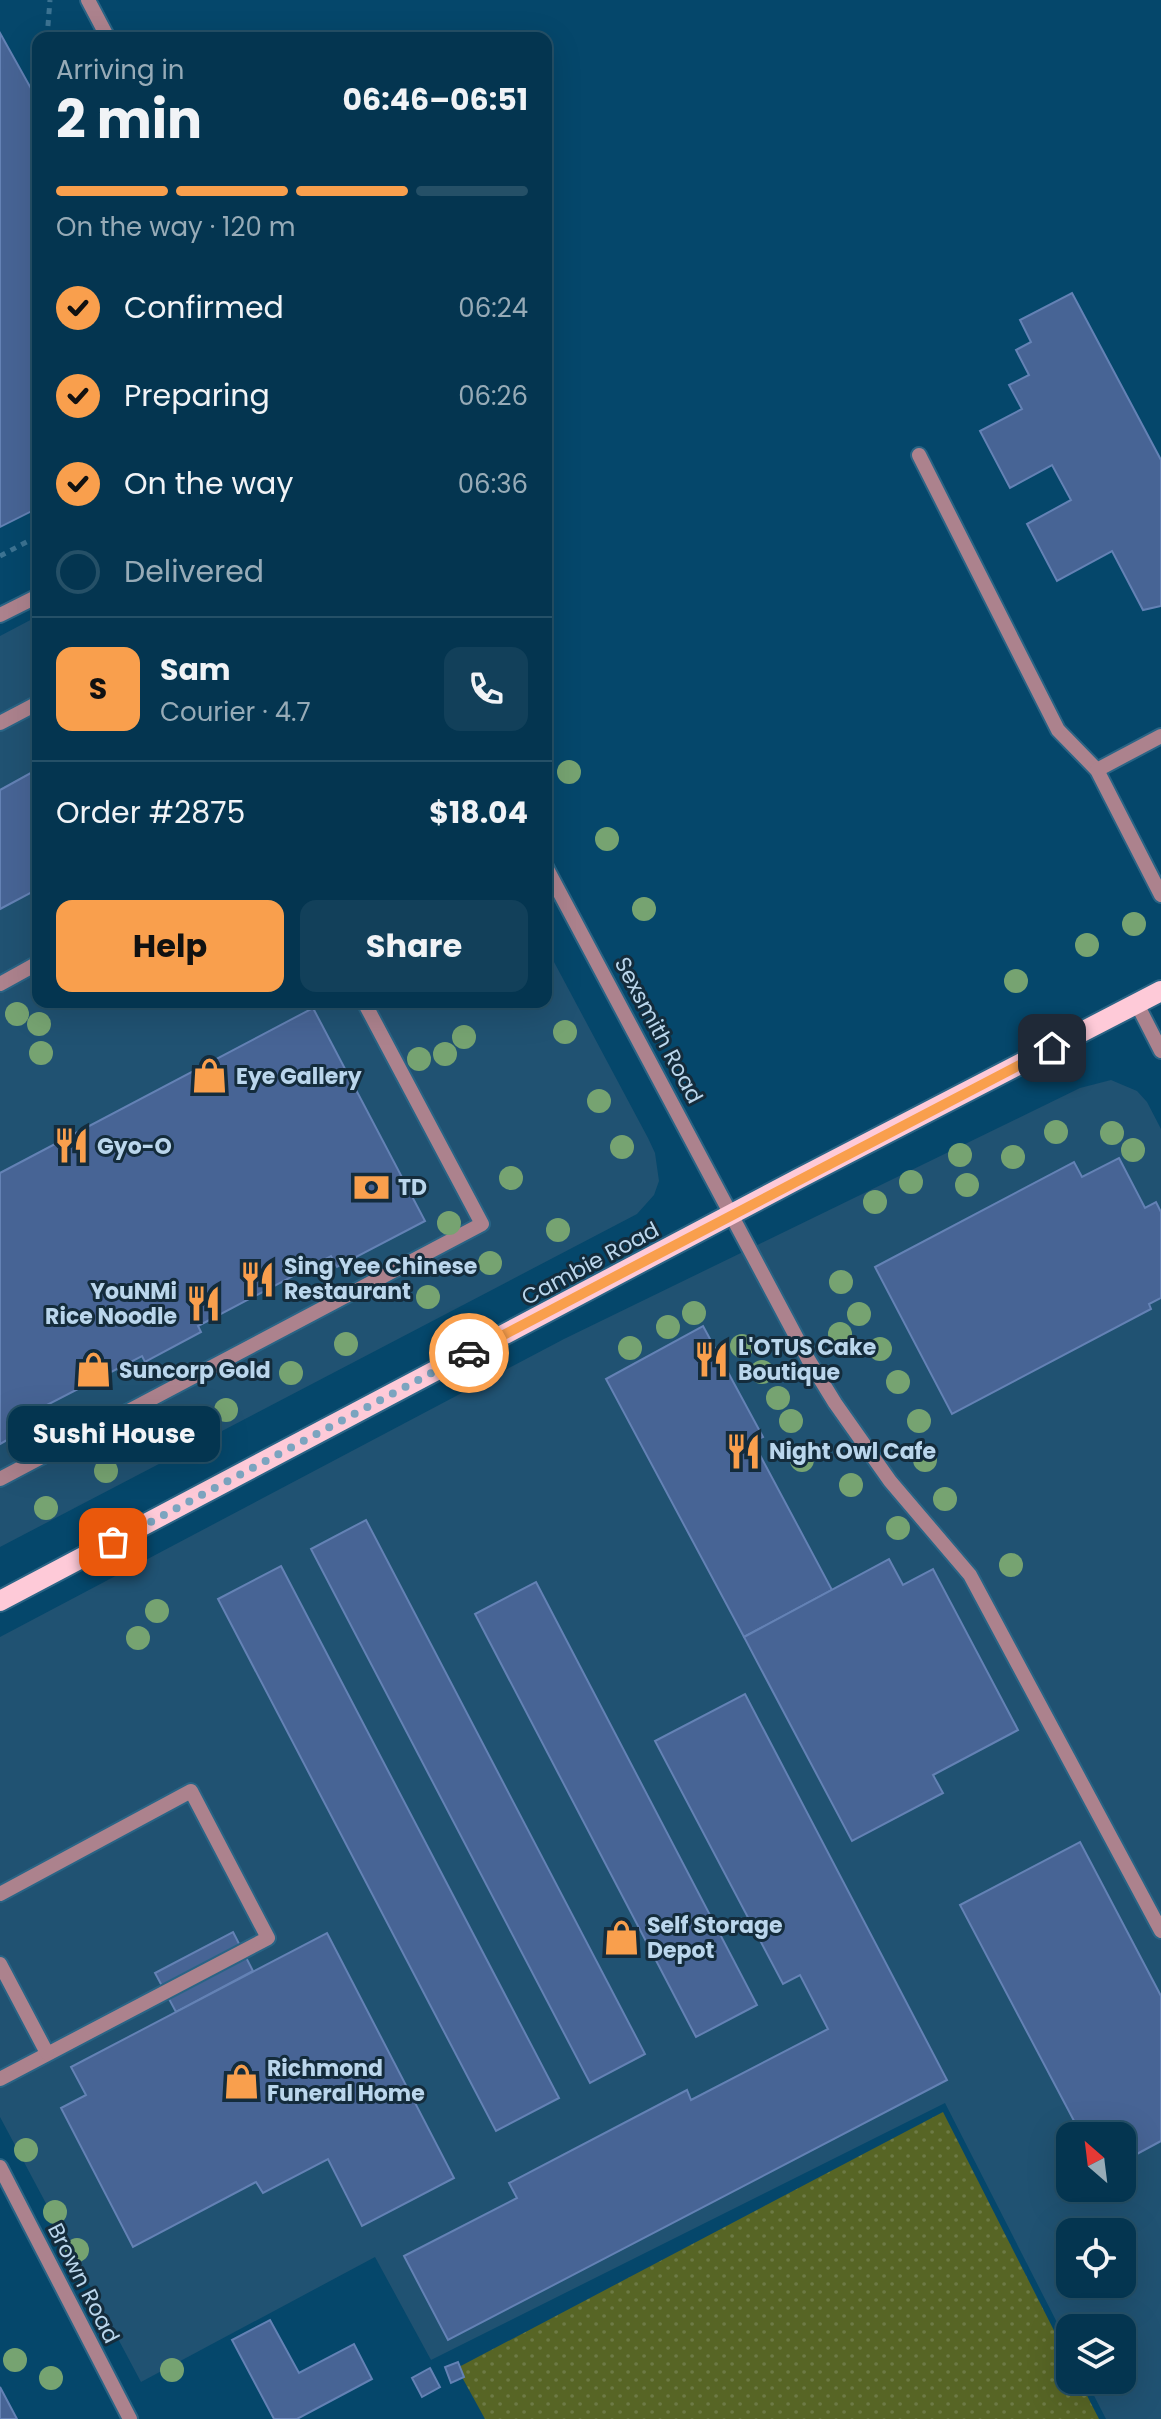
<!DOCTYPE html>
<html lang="en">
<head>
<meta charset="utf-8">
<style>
	:root { --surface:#043550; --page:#12405a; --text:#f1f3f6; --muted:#97abb7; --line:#255067; --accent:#f99f4d }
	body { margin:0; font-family:Poppins,sans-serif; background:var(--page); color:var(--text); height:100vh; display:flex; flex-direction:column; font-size:30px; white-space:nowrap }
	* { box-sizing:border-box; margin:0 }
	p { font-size:26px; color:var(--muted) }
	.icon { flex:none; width:44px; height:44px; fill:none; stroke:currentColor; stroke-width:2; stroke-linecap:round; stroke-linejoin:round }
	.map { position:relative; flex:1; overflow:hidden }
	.details { position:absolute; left:32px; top:32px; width:520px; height:976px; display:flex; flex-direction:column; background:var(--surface); border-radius:16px; box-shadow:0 8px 32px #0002,0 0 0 2px var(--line) }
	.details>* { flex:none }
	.needle { width:52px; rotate:332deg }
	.controls { position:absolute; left:1056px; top:2122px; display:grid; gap:16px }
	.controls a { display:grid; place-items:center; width:80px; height:80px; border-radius:16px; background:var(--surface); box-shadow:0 8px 32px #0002,0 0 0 2px var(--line); font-size:40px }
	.pin { position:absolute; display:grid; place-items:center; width:68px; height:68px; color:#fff; margin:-34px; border-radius:16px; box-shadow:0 4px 12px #0006 }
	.courier { position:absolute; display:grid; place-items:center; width:80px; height:80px; margin:-40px; border:6px solid #f99f4d; border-radius:50%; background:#fff; color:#222; box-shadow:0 2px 10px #0007 }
	.bubble { position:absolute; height:56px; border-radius:16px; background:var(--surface); box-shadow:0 8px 32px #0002,0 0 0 2px var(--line); font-size:26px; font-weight:700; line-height:56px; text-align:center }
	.overview em { font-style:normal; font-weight:700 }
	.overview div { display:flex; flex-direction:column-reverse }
	.overview { display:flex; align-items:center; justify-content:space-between; height:136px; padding:0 24px }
	h1 { font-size:52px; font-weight:700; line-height:60px }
	.bar { display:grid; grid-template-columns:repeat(4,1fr); gap:12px 8px; align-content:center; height:96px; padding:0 24px }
	.bar i { height:10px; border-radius:6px; background:var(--line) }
	.bar .active { background:var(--accent) }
	.bar p { grid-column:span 4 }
	.line { display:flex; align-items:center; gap:20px; padding:0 24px; border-top:2px solid var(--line) }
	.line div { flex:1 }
	.round { display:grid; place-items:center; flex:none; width:84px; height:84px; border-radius:16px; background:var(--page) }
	ol { padding:0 24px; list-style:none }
	li { display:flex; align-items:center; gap:24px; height:88px }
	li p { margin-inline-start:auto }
	li .icon { padding:8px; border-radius:50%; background:var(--accent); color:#111; stroke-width:4 }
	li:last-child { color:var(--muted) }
	li i { width:44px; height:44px; border:4px solid var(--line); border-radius:50% }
	.cta { display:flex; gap:16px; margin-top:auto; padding:16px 24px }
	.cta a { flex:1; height:92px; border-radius:16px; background:var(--accent); color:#111; font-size:32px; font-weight:700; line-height:92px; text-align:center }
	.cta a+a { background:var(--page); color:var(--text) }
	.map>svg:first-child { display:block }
	.built { fill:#205272; fill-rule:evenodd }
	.grass { fill:url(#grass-dots) }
	.building { fill:#476495; stroke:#6482b5; stroke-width:2 }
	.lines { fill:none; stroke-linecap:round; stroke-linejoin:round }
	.minor-casing { stroke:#296485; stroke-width:18 }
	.major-casing { stroke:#296485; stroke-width:24 }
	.path { stroke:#3c7392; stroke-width:5; stroke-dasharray:6 6; stroke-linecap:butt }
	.minor { stroke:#ac828d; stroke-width:14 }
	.major { stroke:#fecad8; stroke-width:20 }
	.tree { fill:#76a371 }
	.done { stroke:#7ba4bf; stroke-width:8; stroke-dasharray:0 14.4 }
	.route { stroke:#f99f4d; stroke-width:10 }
	.labels { text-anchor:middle; stroke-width:6; stroke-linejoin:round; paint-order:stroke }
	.street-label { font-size:22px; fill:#bad6ec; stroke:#142c3c }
	.poi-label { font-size:22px; font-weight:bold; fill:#bad6ec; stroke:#142c3c; text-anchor:start }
</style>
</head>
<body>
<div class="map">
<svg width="1161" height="2419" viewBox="0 0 1161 2419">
	<defs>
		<pattern id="grass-dots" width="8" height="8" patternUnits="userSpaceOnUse" patternTransform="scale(2)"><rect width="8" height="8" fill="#576525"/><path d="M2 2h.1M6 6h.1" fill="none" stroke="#6d7a45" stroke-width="1.8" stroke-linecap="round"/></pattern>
	</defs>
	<rect width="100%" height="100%" fill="#05476b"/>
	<g class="built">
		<path d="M38,616V1002H546V947L648,1138L655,1153L659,1181L654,1195L637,1214L0,1547V636Z"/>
		<path d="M1111,1080L1137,1091L1147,1102L1161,1129V2419H1106L1086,2380H1122V2328H1070V2348L945,2103L431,2360L375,2257L141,2382L0,2117V1637L564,1339L1080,1088ZM1070,2136H1122V2188H1070ZM1070,2232H1122V2284H1070Z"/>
	</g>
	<path class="grass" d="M943,2112L1070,2362V2380H1079L1099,2419H485L457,2368Z"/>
	<g class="building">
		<path d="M0,33L38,101V508L0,527Z"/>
		<path d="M1072,293L1161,460V606L1143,610L1112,551L1057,581L1027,524L1071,500L1052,465L1010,488L980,431L1022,409L1009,385L1029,375L1016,350L1031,342L1020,320Z"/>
		<path d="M38,769V889L0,909V790Z"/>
		<path d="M313,1008L425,1221L337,1267L331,1256L198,1326L201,1332L145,1362L142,1356L8,1425L14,1436L0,1444V1173Z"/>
		<path d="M1119,1158L1145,1208L1156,1202L1161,1212V1298L1149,1304L1151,1309L952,1414L875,1267L1074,1162L1082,1177Z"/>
		<path d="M703,1326L763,1437L753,1442L832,1590L744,1637L606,1379Z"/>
		<path d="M366,1520L645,2054L590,2083L311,1549Z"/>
		<path d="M889,1559L903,1585L933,1569L1018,1730L933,1775L943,1793L852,1841L744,1637Z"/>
		<path d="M281,1566L559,2098L496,2131L218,1599Z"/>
		<path d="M536,1582L757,2005L696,2037L475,1614Z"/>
		<path d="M745,1694L947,2080L448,2340L404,2256L517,2198L509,2183L687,2090L691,2100L828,2029L800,1975L783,1984L655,1741Z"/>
		<path d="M1080,1842L1161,1996V2141L1122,2162V2136H1082L960,1905Z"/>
		<path d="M233,1932L253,1971L176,2012L155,1973Z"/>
		<path d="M327,1933L454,2178L362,2226L328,2159L263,2193L256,2182L133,2247L61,2108L86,2095L71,2067Z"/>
		<path d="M270,2320L299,2373L354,2344L372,2379L297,2419H274L232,2340Z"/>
		<path d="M458,2362L464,2377L451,2383L445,2367Z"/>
		<path d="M430,2368L440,2387L422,2397L412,2378Z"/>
		<path d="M0,2387L17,2419H0Z"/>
	</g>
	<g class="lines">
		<defs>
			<g id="minor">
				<path d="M88,0L108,38"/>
				<path d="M919,455L1058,730L1097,770L1161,895"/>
				<path d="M0,615L38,596"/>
				<path d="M0,723L38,703"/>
				<path d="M1097,770L1161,736"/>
				<path d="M546,867L808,1359L835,1403L890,1481L970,1575L1161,1931"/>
				<path d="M0,984L38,963"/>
				<path d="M1137,1004L1161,1051"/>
				<path d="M0,1479L482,1224L364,1002"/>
				<path d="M0,1894L191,1791L268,1938L0,2079"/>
				<path d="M0,1964L47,2053"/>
				<path d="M0,2167L130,2419"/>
			</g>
			<path id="major" d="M0,1601L798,1179L1161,991"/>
		</defs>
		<use href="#minor" class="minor-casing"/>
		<use href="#major" class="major-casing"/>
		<g class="path">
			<path d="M47,38L50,0"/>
			<path d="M0,556L38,536"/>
		</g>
		<use href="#minor" class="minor"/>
		<use href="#major" class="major"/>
	</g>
	<g class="tree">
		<circle cx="569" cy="772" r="12"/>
		<circle cx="607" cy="839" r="12"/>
		<circle cx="644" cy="909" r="12"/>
		<circle cx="1134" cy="924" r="12"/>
		<circle cx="1087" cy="945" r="12"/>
		<circle cx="1016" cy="981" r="12"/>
		<circle cx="17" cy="1014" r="12"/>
		<circle cx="39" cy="1024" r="12"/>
		<circle cx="565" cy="1032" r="12"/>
		<circle cx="464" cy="1037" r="12"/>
		<circle cx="41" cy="1053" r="12"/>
		<circle cx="445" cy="1054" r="12"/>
		<circle cx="419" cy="1059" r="12"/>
		<circle cx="599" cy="1101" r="12"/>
		<circle cx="1056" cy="1132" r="12"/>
		<circle cx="1112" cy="1133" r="12"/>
		<circle cx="622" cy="1147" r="12"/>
		<circle cx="1133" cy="1150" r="12"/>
		<circle cx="960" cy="1155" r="12"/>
		<circle cx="1013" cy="1157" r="12"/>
		<circle cx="511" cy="1178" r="12"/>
		<circle cx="911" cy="1182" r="12"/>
		<circle cx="967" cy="1185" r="12"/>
		<circle cx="875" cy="1202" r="12"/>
		<circle cx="449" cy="1223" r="12"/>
		<circle cx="558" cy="1230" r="12"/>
		<circle cx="490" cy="1263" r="12"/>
		<circle cx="841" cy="1282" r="12"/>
		<circle cx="428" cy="1297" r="12"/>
		<circle cx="694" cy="1313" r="12"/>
		<circle cx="859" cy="1314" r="12"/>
		<circle cx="668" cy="1327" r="12"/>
		<circle cx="840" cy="1334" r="12"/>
		<circle cx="346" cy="1344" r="12"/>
		<circle cx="742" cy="1346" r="12"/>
		<circle cx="630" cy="1348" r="12"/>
		<circle cx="880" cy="1349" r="12"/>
		<circle cx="762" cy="1372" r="12"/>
		<circle cx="291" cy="1373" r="12"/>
		<circle cx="898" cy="1382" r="12"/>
		<circle cx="778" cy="1398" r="12"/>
		<circle cx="226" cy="1410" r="12"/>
		<circle cx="791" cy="1421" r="12"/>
		<circle cx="919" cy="1421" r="12"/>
		<circle cx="162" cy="1444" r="12"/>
		<circle cx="802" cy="1460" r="12"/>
		<circle cx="925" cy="1460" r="12"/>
		<circle cx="106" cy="1471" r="12"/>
		<circle cx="851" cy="1485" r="12"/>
		<circle cx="945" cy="1499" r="12"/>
		<circle cx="46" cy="1508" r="12"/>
		<circle cx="898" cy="1528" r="12"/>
		<circle cx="1011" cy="1565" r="12"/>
		<circle cx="157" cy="1611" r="12"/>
		<circle cx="138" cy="1638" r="12"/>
		<circle cx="26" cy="2150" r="12"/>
		<circle cx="55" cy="2212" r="12"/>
		<circle cx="77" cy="2250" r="12"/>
		<circle cx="15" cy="2360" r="12"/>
		<circle cx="172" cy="2370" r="12"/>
		<circle cx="51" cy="2378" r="12"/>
	</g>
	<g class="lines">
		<path class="done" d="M113,1542L469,1353"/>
		<path class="route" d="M469,1353L1052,1048"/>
	</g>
	<defs>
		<symbol id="shop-bare" viewBox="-9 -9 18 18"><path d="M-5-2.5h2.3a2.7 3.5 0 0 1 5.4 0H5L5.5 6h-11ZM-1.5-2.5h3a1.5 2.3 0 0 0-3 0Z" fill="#f99f4d" stroke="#142c3c" stroke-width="2.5" paint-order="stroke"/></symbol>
		<symbol id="restaurant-bare" viewBox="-9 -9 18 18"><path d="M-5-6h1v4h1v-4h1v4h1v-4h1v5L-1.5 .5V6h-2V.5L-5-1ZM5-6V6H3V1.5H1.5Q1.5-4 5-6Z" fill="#f99f4d" stroke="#142c3c" stroke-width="2.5" paint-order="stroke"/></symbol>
		<symbol id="bank-bare" viewBox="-9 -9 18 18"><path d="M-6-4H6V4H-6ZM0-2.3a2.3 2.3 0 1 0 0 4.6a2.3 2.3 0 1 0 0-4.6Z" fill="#f99f4d" stroke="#142c3c" stroke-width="2.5" paint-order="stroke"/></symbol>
	</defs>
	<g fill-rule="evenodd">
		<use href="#shop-bare" x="184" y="1050" width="51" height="51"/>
		<use href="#restaurant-bare" x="46" y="1120" width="51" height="51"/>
		<use href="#bank-bare" x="346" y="1162" width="51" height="51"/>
		<use href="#restaurant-bare" x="232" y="1254" width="51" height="51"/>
		<use href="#restaurant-bare" x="178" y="1278" width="51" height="51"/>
		<use href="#restaurant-bare" x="686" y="1334" width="51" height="51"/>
		<use href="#shop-bare" x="68" y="1344" width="51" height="51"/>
		<use href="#restaurant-bare" x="718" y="1426" width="51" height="51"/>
		<use href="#shop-bare" x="596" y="1912" width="51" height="51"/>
		<use href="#shop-bare" x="216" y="2056" width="51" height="51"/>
	</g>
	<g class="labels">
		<g class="street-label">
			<text transform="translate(659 1030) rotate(62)" y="8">Sexsmith Road</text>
			<text transform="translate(590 1263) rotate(-28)" y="8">Cambie Road</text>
			<text transform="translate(84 2283) rotate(63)" y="8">Brown Road</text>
		</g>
		<g class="poi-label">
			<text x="236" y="1084">Eye Gallery</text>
			<text x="97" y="1154">Gyo-O</text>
			<text x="398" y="1195">TD</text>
			<text x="284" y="1274">Sing Yee Chinese<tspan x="284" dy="25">Restaurant</tspan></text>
			<text x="177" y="1299" text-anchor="end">YouNMi<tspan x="177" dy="25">Rice Noodle</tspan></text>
			<text x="738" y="1355">L'OTUS Cake<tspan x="738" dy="25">Boutique</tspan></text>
			<text x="119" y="1378">Suncorp Gold</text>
			<text x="769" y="1459">Night Owl Cafe</text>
			<text x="647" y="1933">Self Storage<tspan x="647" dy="25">Depot</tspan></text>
			<text x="267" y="2076">Richmond<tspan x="267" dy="25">Funeral Home</tspan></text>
		</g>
	</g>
</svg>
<div class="controls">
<a><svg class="needle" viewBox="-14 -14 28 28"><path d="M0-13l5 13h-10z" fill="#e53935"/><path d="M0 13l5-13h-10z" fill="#97abb7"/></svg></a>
<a><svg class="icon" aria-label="locate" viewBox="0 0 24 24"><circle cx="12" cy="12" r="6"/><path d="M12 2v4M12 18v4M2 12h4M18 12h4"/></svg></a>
<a><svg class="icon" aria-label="layers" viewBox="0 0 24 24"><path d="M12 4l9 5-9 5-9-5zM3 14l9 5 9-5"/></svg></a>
</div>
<div class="pin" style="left:113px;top:1542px;background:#ea580c"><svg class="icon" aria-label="bag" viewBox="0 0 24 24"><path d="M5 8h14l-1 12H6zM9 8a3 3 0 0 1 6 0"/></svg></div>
<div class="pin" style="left:1052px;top:1048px;background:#1f2937"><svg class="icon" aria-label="home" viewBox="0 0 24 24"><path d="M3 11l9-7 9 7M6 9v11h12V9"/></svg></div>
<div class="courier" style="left:469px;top:1353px"><svg class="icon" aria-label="car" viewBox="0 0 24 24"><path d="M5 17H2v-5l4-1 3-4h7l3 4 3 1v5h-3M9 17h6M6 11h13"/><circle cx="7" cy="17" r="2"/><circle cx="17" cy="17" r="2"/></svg></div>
<div class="bubble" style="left:8px;top:1406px;width:212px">Sushi House</div>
<section class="details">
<div class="overview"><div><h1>2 min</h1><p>Arriving in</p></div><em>06:46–06:51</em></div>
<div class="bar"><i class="active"></i><i class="active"></i><i class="active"></i><i></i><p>On the way · 120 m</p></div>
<ol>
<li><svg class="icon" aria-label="check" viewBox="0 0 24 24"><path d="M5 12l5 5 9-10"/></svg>Confirmed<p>06:24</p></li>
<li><svg class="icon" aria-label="check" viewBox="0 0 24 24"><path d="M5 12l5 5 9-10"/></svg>Preparing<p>06:26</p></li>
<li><svg class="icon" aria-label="check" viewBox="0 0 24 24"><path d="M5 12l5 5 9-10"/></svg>On the way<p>06:36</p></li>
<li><i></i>Delivered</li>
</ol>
<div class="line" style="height:144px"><b class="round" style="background:var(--accent);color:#111">S</b><div><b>Sam</b><p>Courier · 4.7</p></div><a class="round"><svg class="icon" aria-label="phone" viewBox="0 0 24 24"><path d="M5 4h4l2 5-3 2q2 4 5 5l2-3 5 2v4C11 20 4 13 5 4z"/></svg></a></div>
<div class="line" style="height:104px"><div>Order #2875</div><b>$18.04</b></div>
<div class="cta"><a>Help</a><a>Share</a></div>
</section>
</div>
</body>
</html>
